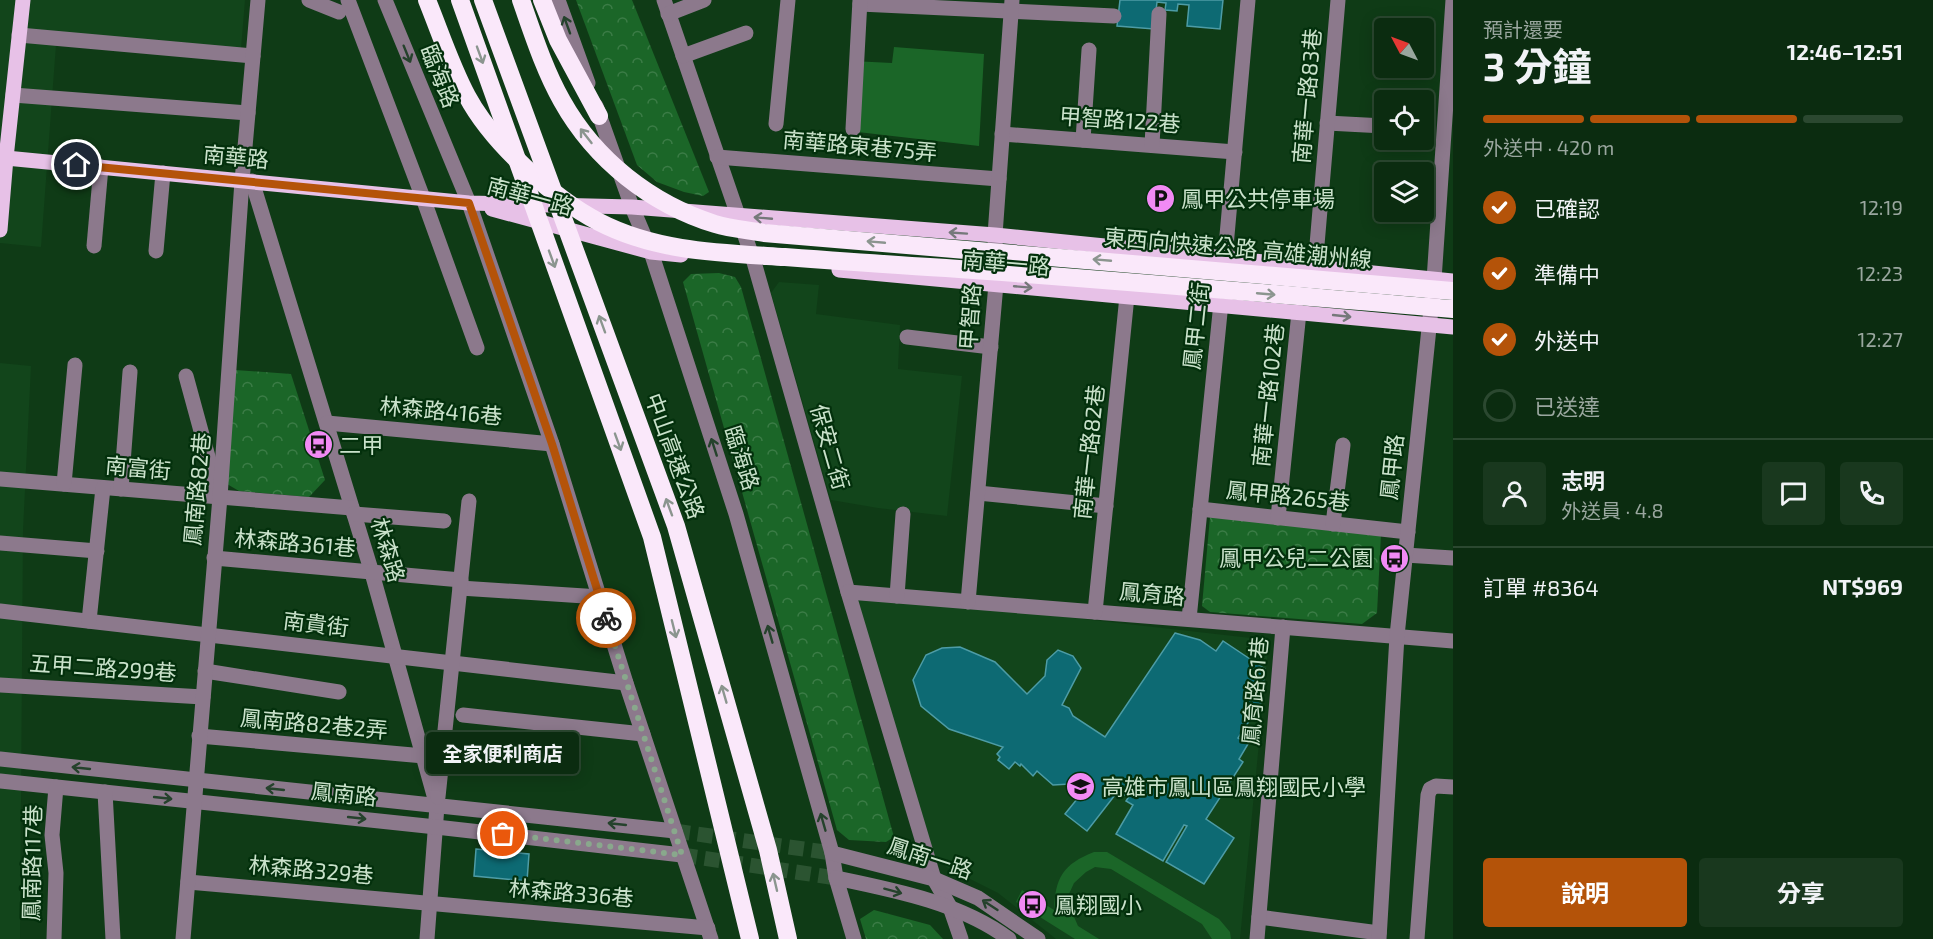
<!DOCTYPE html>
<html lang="zh-TW">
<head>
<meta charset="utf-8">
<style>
	:root { --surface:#0b2c10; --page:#19381e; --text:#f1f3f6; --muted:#9aa79f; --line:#2b4830; --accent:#b45309 }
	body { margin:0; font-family:"Exo 2","Noto Sans TC",sans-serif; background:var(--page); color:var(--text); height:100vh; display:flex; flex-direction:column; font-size:22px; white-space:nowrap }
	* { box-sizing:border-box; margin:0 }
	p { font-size:20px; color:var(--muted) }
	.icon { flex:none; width:33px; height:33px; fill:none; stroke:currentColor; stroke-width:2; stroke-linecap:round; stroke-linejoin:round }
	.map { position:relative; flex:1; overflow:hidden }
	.side { display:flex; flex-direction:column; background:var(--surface); width:480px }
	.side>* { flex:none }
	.needle { width:39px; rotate:311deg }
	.buttons { position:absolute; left:1374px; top:18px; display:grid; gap:12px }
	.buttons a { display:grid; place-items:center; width:60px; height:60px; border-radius:6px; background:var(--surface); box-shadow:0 3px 15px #0003,0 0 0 2px var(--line); font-size:30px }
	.pin { position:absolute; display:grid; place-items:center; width:51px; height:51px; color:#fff; margin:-26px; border:3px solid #fff; border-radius:50%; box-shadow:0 2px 6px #0007 }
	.courier { position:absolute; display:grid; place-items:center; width:60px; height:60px; margin:-30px; border:4px solid #b45309; border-radius:50%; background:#fff; color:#222; box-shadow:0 2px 8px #0007 }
	.bubble { position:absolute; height:42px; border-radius:6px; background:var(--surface); box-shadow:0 3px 15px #0003,0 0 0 2px var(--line); font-size:20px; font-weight:700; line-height:42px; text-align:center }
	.overview em { font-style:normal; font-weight:700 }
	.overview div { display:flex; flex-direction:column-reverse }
	.overview { display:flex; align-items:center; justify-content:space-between; height:102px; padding:0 30px }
	h1 { font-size:39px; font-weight:700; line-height:45px }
	.bar { display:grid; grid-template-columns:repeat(4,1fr); gap:9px 6px; align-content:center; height:72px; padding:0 30px }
	.bar i { height:8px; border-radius:4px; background:var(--line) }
	.bar .selected { background:var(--accent) }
	.bar p { grid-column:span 4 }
	.line { display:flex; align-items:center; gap:15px; padding:0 30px; border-top:2px solid var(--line) }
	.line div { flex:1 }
	.round { display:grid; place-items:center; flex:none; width:63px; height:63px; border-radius:6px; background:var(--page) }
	ol { padding:0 30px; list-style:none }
	li { display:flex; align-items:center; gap:18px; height:66px }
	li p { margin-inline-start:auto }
	li .icon { padding:6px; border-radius:50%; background:var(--accent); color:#fff; stroke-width:4 }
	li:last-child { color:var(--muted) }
	li i { width:33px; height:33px; border:3px solid var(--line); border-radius:50% }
	.button { display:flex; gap:12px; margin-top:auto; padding:12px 30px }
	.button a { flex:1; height:69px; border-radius:6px; background:var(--accent); color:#fff; font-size:24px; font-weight:700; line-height:69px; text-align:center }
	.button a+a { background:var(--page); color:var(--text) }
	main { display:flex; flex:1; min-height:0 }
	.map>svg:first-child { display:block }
	.built { fill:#12451b }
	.grass { fill:#1b6628 }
	.park { fill:url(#park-crowns) }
	.building { fill:#0d6a73; stroke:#4d9ca6; stroke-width:1.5 }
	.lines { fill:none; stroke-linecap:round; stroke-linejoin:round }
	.minor-tunnel { stroke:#2b5431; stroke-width:15; stroke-dasharray:15 8; stroke-linecap:butt }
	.minor { stroke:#8c798c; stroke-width:15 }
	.major { stroke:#e7c1e7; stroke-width:15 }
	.highway { stroke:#fae8fa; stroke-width:18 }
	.highway-bridge { stroke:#fae8fa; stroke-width:18 }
	.oneway { stroke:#25422c }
	.oneway2 { stroke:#8b958f }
	.oneway3 { stroke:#75787a }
	.done { stroke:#89a88c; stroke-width:6; stroke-dasharray:0 10.8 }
	.route { stroke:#b45309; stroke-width:8 }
	.labels { text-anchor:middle; stroke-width:4.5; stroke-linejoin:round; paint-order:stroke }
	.street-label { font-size:22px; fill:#cae2cb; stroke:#03300c }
	.poi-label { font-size:22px; fill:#cae2cb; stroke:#03300c; text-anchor:start }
</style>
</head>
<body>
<main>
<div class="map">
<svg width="1453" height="939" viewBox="0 0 1453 939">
	<defs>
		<pattern id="park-crowns" width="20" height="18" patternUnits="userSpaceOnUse" patternTransform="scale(1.5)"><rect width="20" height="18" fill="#1b6628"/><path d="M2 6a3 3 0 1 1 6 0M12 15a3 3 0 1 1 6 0" fill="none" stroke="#3b7c46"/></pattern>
	</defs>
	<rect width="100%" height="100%" fill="#0f3b16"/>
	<g class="built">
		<path d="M0,0H245L240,61L56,45L41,247L0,243Z"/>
		<path d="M779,282L819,285L816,314L900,325L898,369L962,376L947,516L878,508L831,500L771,293Z"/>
		<path d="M0,363L31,366L23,531L20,939H0Z"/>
		<path d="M852,593L1269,640L1240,939H1056L998,893L948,868L927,851Z"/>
	</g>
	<g class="grass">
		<path d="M894,47L984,54L979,146L849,131L852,61L892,63Z"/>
		<path d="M1094,852H1107L1219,919L1230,932L1231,939H1212L1202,924L1111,869L1095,867L1086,872L1074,883L1069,894L1068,903L1078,926L1099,939H1075L1016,902L1022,890L1054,910C1055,878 1063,864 1094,852Z"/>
	</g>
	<g class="park">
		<path d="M576,0H632L709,192L703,196L684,192L657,182L637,165Z"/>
		<path d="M719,273L735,277L741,287L894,837L886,842L849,840L837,830L683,282L691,274Z"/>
		<path d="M235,370L291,374L325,480L309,497L239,491L227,484Z"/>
		<path d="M1210,517L1381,534L1377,613L1362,624L1210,612L1202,606Z"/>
		<path d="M874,910L930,925L943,939H866L860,919Z"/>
	</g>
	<g class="building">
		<path d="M1120,0H1223L1220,29L1187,26L1189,5L1178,4L1177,11L1165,10L1166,3L1157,2L1154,29L1117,26Z"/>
		<path d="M1175,633L1200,640L1216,651L1223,641L1265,669L1261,703L1238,738L1248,744L1239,759L1243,762L1206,819L1234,838L1204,884L1166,862L1187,826L1184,825L1163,861L1116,834L1133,805L1126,801L1130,795H1115L1087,831L1065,814L1082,793L1070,784L1053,785L1037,771L1033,776L1021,764L1020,766L1015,762L1009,769L998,760L1000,757L997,754L1003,747L949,729L921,706L913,680L926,655L942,648L960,647L995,662L1027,694L1045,676L1047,660L1058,650L1073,656L1081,668L1062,705L1069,708L1073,716L1105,737Z"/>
		<path d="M476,849L529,854L527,881L474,876Z"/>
	</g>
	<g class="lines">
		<g class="minor-tunnel">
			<path d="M675,831L832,853"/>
			<path d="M682,855L836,878"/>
		</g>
		<g class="minor">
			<path d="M309,0L339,12"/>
			<path d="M348,0L423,198L477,348"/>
			<path d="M385,0L469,203L552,444L626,683L711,939"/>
			<path d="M558,0L588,83"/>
			<path d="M664,0L754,262L848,592L934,879L950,907L961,939"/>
			<path d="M860,4L1114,16"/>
			<path d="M668,14L704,0"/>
			<path d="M19,35L253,56"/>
			<path d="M683,56L746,33"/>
			<path d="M13,95L248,113"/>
			<path d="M596,106L632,207L651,252L736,514L832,853L836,878L854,939"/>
			<path d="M1327,123L1384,126"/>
			<path d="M776,124L788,0"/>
			<path d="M853,129L860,0"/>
			<path d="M1002,134L1235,152"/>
			<path d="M1083,140L1089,50"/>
			<path d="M1152,145L1159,14"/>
			<path d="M717,157L999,179"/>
			<path d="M252,181L372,573L437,806L427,939"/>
			<path d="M94,246L101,167"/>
			<path d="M156,251L163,173"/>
			<path d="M1315,268L1338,0"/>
			<path d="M1224,269L1248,0"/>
			<path d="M907,337L991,347"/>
			<path d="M186,376L216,486"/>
			<path d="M327,423L552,444"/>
			<path d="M0,479L352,508"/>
			<path d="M64,484L75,365"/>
			<path d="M121,489L130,372"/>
			<path d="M978,493L1106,506"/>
			<path d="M1200,509L1408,532"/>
			<path d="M354,514L444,521"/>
			<path d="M1278,518L1299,312"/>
			<path d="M1333,524L1343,445"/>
			<path d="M0,543L97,551"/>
			<path d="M1405,555L1453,558"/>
			<path d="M214,558L461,580"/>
			<path d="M460,588L600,597"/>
			<path d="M848,592L1453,641"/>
			<path d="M897,596L903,514"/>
			<path d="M968,602L996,284L995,235L1012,0"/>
			<path d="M0,611L626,683"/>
			<path d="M1095,612L1127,296"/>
			<path d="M1189,619L1222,293"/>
			<path d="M89,621L103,488"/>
			<path d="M205,671L339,692"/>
			<path d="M0,685L203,697"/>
			<path d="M463,715L643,734"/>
			<path d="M199,736L424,756"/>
			<path d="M0,759L675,831"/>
			<path d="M0,781L436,827L682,855"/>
			<path d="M105,792L113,939"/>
			<path d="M438,797L469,501"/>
			<path d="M832,853L934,879L978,898L1038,939"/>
			<path d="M836,878C894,890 961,903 1009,939"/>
			<path d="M188,882L708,928"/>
			<path d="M1259,917L1379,933"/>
			<path d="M54,939L56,873L52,835L56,787"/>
			<path d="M183,939L220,497L242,181L258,0"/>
			<path d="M1257,939L1283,627"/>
			<path d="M1379,939L1397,636L1434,280L1453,0"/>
			<path d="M1417,939L1428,795L1430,789L1436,786L1453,787"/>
		</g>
		<g class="major">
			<path d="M6,158L469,203L632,207L995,235L1453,281"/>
			<path d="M492,209L651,252L681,255"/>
			<path d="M0,230L6,158L23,0"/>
			<path d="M839,270L1453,327"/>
		</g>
		<path class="highway" d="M542,0L558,40L599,116"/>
		<g class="highway-bridge">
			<path d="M427,0C440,32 451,66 467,96C492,143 553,198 599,222C657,252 722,253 785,257C839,261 893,265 946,268C1115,280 1284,295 1453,309"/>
			<path d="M460,0L652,537L750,939"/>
			<path d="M483,0L676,526L768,850L788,939"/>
			<path d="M521,0C533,34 544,69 562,101C595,160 651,204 715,224C731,229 748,230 764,233L1453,291"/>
		</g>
	</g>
	<defs><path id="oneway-shaft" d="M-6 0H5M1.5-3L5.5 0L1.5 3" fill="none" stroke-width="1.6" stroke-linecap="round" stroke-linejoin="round" transform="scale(1.5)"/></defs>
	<g class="oneway">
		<use href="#oneway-shaft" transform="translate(567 25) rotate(-110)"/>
		<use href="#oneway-shaft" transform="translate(407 54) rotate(68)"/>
		<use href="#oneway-shaft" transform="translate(714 447) rotate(-108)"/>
		<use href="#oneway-shaft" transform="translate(770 634) rotate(-106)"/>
		<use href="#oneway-shaft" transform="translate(81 768) rotate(-174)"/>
		<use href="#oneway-shaft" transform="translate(275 789) rotate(-174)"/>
		<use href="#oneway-shaft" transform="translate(163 798) rotate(6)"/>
		<use href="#oneway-shaft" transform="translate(357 818) rotate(6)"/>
		<use href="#oneway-shaft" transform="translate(823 822) rotate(-106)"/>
		<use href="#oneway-shaft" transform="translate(617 824) rotate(-174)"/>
		<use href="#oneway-shaft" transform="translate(893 891) rotate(15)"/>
		<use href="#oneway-shaft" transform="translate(990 905) rotate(-147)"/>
	</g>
	<g class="oneway2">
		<use href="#oneway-shaft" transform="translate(480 55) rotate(70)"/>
		<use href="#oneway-shaft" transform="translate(586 136) rotate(-128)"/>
		<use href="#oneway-shaft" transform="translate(876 242) rotate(-175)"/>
		<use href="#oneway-shaft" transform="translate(552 259) rotate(70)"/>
		<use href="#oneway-shaft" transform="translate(1102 260) rotate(-175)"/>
		<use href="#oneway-shaft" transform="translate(1266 294) rotate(5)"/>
		<use href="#oneway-shaft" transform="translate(602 324) rotate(-110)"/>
		<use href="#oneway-shaft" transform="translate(618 442) rotate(70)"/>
		<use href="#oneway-shaft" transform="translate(669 507) rotate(-110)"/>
		<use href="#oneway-shaft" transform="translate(674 629) rotate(76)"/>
		<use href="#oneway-shaft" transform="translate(724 694) rotate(-106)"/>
		<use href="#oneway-shaft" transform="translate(775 882) rotate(-103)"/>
	</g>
	<g class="oneway3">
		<use href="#oneway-shaft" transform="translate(763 218) rotate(-175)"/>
		<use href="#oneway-shaft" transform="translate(958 233) rotate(-176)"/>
		<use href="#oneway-shaft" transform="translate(1023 287) rotate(5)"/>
		<use href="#oneway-shaft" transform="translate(1342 316) rotate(6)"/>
	</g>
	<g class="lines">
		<path class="done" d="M503,834L682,855L606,618"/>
		<path class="route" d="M77,165L469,203L552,444L606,618"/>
	</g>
	<defs>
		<symbol id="parking-disc" viewBox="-11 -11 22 22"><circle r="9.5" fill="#f18af4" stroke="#03300c"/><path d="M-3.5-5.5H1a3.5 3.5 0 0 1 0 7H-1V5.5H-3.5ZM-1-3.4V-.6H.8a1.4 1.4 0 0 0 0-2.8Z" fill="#111"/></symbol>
		<symbol id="bus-disc" viewBox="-11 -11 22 22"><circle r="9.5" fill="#f18af4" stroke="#03300c"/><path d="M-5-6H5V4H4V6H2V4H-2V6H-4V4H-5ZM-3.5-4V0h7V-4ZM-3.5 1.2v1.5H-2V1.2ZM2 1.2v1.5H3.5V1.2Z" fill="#111"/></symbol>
		<symbol id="school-disc" viewBox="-11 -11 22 22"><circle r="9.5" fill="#f18af4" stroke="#03300c"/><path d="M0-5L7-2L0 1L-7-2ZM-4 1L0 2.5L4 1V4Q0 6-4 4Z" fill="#111"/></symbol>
	</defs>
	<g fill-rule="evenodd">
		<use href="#parking-disc" x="1144" y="182" width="33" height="33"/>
		<use href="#bus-disc" x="302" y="428" width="33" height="33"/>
		<use href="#bus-disc" x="1378" y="542" width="33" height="33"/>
		<use href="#school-disc" x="1064" y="770" width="33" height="33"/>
		<use href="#bus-disc" x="1016" y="888" width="33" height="33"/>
	</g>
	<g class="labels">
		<g class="street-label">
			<text transform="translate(440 76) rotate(68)" y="8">臨海路</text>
			<text transform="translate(1307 96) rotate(-85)" y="8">南華一路83巷</text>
			<text transform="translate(1120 120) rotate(4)" y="8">甲智路122巷</text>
			<text transform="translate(860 146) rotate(5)" y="8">南華路東巷75弄</text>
			<text transform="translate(236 157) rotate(5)" y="8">南華路</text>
			<text transform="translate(530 196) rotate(15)" y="8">南華一路</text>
			<text transform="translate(1238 248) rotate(5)" y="8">東西向快速公路 高雄潮州線</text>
			<text transform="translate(1006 263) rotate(5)" y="8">南華一路</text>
			<text transform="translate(970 317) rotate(-86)" y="8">甲智路</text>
			<text transform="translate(1196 326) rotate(-84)" y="8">鳳甲二街</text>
			<text transform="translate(1268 395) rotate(-84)" y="8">南華一路102巷</text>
			<text transform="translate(441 411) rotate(5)" y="8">林森路416巷</text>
			<text transform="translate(830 447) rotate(74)" y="8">保安二街</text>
			<text transform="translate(1089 452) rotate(-84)" y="8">南華一路82巷</text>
			<text transform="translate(675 456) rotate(70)" y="8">中山高速公路</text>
			<text transform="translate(742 458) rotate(72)" y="8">臨海路</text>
			<text transform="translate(1392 467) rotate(-84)" y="8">鳳甲路</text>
			<text transform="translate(138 468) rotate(5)" y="8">南富街</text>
			<text transform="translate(197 489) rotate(-85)" y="8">鳳南路82巷</text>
			<text transform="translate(1288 496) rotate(6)" y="8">鳳甲路265巷</text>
			<text transform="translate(295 543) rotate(5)" y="8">林森路361巷</text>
			<text transform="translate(388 550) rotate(73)" y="8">林森路</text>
			<text transform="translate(1152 594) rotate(5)" y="8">鳳育路</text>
			<text transform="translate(316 624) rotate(7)" y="8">南貴街</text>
			<text transform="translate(103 668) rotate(4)" y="8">五甲二路299巷</text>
			<text transform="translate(1255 691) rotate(-85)" y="8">鳳育路61巷</text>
			<text transform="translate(314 724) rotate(5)" y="8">鳳南路82巷2弄</text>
			<text transform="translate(344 794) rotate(6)" y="8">鳳南路</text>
			<text transform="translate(930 858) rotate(18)" y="8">鳳南一路</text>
			<text transform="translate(32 863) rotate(-89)" y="8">鳳南路117巷</text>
			<text transform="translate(311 870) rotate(5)" y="8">林森路329巷</text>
			<text transform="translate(571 893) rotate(5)" y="8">林森路336巷</text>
		</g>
		<g class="poi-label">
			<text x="1181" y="207">鳳甲公共停車場</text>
			<text x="339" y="453">二甲</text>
			<text x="1373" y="566" text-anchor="end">鳳甲公兒二公園</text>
			<text x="1102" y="795">高雄市鳳山區鳳翔國民小學</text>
			<text x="1054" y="913">鳳翔國小</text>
		</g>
	</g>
</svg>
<div class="buttons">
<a><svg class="needle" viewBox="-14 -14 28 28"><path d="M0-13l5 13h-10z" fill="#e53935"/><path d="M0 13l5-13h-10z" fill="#9aa79f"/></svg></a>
<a><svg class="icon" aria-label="locate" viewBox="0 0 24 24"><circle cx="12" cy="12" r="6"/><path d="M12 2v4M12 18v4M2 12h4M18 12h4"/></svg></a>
<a><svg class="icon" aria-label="layers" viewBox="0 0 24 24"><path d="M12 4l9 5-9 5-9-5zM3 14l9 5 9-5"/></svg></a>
</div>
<div class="pin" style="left:503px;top:834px;background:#ea580c"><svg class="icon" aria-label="bag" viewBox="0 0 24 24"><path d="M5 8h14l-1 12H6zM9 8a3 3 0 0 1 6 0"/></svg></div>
<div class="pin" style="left:77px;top:165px;background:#1f2937"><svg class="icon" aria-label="home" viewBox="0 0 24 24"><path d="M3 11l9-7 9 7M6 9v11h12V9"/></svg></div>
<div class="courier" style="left:606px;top:618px"><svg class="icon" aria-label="bike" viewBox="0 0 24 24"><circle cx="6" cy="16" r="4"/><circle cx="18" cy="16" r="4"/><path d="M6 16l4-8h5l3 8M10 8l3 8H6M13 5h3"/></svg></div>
<div class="bubble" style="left:426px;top:732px;width:153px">全家便利商店</div>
</div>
<section class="side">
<div class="overview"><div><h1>3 分鐘</h1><p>預計還要</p></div><em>12:46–12:51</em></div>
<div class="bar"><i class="selected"></i><i class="selected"></i><i class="selected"></i><i></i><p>外送中 · 420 m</p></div>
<ol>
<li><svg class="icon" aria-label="check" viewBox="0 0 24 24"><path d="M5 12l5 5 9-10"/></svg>已確認<p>12:19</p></li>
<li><svg class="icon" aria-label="check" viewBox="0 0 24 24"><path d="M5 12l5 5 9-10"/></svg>準備中<p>12:23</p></li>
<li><svg class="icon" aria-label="check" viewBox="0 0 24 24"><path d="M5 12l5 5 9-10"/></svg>外送中<p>12:27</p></li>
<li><i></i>已送達</li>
</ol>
<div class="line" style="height:108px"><a class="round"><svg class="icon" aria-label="person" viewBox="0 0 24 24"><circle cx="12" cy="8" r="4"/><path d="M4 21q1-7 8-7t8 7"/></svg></a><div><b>志明</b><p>外送員 · 4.8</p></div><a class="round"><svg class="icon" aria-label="chat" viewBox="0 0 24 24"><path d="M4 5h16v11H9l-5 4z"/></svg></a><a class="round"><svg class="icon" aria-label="phone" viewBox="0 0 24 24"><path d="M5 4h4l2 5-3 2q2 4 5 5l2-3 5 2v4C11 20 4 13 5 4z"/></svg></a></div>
<div class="line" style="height:78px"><div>訂單 #8364</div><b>NT$969</b></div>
<div class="button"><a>說明</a><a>分享</a></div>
</section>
</main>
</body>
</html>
